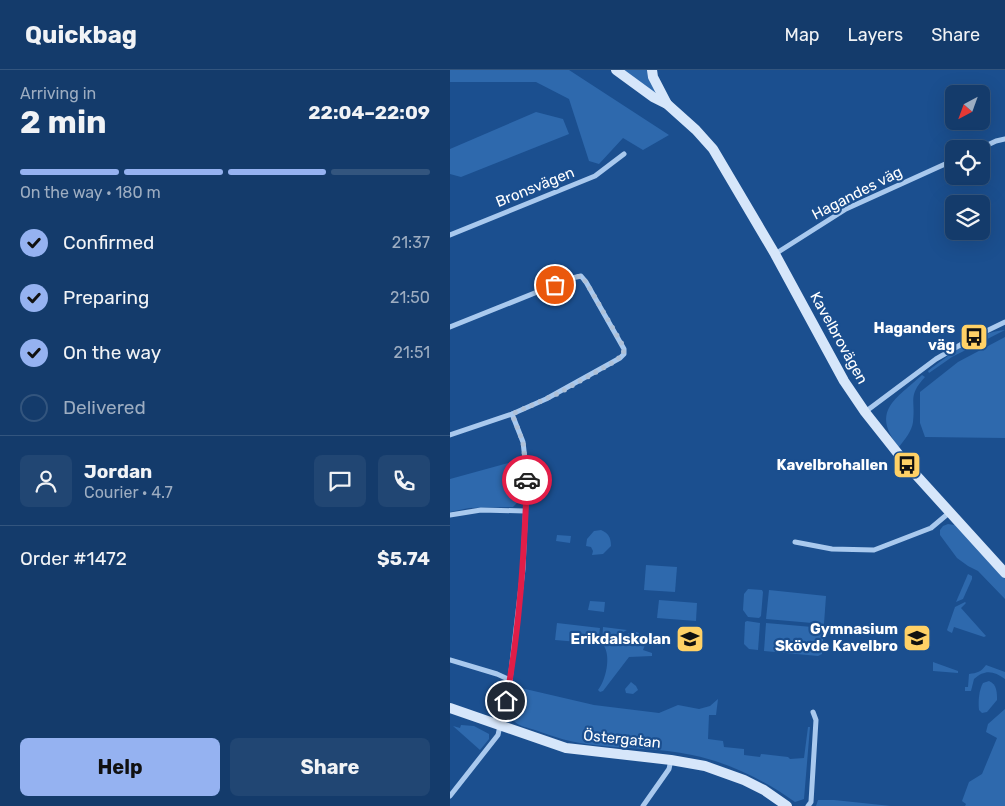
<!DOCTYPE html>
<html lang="en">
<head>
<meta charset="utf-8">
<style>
	:root { --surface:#143b6b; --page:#214673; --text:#f1f3f6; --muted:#9dadc1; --line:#33557e; --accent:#95b2f1 }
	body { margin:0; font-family:Rubik,sans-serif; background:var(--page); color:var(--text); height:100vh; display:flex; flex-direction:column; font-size:19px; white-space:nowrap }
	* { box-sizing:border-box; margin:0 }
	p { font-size:16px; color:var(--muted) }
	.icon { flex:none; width:28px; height:28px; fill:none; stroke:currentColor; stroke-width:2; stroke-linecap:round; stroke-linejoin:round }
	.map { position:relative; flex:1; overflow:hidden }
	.sheet { display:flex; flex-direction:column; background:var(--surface); width:450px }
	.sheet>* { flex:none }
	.needle { width:32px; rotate:221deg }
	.buttons { position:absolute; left:495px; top:15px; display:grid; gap:10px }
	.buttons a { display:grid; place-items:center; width:45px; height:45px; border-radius:8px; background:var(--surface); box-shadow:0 5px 20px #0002,0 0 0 1px var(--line); font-size:25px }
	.pin { position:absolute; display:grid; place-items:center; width:42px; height:42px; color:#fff; margin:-21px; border:2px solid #fff; border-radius:50%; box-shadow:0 1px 5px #0007 }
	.courier { position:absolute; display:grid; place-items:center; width:50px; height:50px; margin:-25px; border:4px solid #e11d48; border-radius:50%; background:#fff; color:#222; box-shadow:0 1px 6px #0007 }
	.headline em { font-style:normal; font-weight:700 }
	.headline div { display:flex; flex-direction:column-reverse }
	.headline { display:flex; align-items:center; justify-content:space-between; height:85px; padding:0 20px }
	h1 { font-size:32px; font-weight:700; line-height:38px }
	.bar { display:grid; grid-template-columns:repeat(4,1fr); gap:8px 5px; align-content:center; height:60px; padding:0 20px }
	.bar i { height:6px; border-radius:4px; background:var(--line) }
	.bar .on { background:var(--accent) }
	.bar p { grid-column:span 4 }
	.line { display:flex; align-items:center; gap:12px; padding:0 20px; border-top:1px solid var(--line) }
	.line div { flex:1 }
	.round { display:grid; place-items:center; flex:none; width:52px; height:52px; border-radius:8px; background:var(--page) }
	ol { padding:0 20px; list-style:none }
	li { display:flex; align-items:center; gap:15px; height:55px }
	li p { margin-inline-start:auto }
	li .icon { padding:5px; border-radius:50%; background:var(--accent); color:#111; stroke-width:4 }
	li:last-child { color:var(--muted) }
	li i { width:28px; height:28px; border:2px solid var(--line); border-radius:50% }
	.button { display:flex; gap:10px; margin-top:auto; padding:10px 20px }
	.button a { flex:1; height:58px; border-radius:8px; background:var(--accent); color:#111; font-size:20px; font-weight:700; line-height:58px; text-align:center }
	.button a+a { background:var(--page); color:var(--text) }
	header { display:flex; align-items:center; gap:30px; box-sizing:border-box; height:70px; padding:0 25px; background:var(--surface); border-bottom:1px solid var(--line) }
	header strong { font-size:24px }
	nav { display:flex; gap:28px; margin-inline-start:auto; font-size:18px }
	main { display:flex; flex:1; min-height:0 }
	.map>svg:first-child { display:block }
	.green { fill:#2e69ad }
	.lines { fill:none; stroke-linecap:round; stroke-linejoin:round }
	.street { stroke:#a9c9ee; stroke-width:5 }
	.secondary { stroke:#d6e6fa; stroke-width:10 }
	.done { stroke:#afc1d8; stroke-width:5; stroke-dasharray:0 9 }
	.route { stroke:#e11d48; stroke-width:6 }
	.labels { text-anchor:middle; stroke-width:4.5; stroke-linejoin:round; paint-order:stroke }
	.street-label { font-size:15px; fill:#fff; stroke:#1b4f8f }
	.poi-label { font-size:15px; font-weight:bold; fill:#fff; stroke:#1b4f8f; text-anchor:end }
</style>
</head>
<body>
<header>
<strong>Quickbag</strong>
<nav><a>Map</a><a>Layers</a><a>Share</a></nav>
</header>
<main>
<section class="sheet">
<div class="headline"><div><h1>2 min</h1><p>Arriving in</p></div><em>22:04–22:09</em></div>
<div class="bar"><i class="on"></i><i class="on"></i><i class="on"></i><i></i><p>On the way · 180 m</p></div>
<ol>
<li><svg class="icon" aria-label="check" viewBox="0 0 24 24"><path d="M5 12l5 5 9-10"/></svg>Confirmed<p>21:37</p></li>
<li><svg class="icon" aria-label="check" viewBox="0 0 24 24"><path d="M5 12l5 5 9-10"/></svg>Preparing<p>21:50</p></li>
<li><svg class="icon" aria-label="check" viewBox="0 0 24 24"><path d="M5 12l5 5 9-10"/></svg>On the way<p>21:51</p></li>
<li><i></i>Delivered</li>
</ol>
<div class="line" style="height:90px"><a class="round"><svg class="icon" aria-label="person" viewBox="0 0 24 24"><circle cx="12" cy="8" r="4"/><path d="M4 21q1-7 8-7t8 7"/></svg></a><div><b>Jordan</b><p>Courier · 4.7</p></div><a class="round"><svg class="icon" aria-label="chat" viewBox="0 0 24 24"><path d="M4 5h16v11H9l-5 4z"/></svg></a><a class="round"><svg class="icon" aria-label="phone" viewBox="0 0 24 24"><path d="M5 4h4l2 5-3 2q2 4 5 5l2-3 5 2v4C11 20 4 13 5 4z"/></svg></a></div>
<div class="line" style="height:65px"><div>Order #1472</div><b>$5.74</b></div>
<div class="button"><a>Help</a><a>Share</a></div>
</section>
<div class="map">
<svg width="555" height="736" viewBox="0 0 555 736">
	<rect width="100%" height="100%" fill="#1b4f8f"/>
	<g class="green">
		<path d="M0,0H119L219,65L193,80L173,68L149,94L139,91L119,29L86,12H0Z"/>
		<path d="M172,0H198L206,24Z"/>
		<path d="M86,42L113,49L119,64L11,107L0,104V79Z"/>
		<path d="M555,260L502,287L479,303L478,301C497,286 530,261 555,260Z"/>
		<path d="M555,267V368L475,367L470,353V322L508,292Z"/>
		<path d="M472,305L475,307C457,327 466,329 463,352C462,361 455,369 449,377C420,341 446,329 472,305Z"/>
		<path d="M69,390C71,405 76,426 63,437L19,438L0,442V409Z"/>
		<path d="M498,454L505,455L555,508V529L528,501L518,496L507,488L490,465V460L493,456Z"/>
		<path d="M151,460C158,463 161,467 161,476L153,484L142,485L143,481L141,477L136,476L137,469L144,461Z"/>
		<path d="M107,465L121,466L120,473L106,471Z"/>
		<path d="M196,495L227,497L225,522L194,520Z"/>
		<path d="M518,504L522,506V509L513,529L506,532Z"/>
		<path d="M298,519L312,520L313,522L311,546L309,548L298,547L293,540L294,524Z"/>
		<path d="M319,520L376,526L374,554L316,549Z"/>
		<path d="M209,530L247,533L246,551L207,548Z"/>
		<path d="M140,531L155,532L154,542L138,540Z"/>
		<path d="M515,532L516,533L511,538L536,566L534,567L504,557L502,563L498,561L497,560L505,537Z"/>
		<path d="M297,551L310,553L308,580L299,579L294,574L295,552Z"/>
		<path d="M107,553L150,558L148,572L140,573L105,570Z"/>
		<path d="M316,553L374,558L372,584L368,586L314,581Z"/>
		<path d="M153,557L177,560L152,573Z"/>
		<path d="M183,561L189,563L187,572L195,575L193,580L202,583V586L179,587L153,621L150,622L148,620C156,610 161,587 154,576Z"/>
		<path d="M483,592L508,601V603L483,601Z"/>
		<path d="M536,595L555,602V609C544,601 535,599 524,609L521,621H515V617H518L519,604C527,603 531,602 536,595Z"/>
		<path d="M539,611C547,614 547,623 547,630L537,642L532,643L529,640C528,631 529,620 533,613Z"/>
		<path d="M181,612L186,616L188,620L183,624L176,623L175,619Z"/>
		<path d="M71,618L144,635L209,643L228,635L249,639L260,636L268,629L266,645H259L258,669L273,671L274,677L294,679V685L310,687L311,684L338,687L340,689L354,688L358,657H360L354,729L345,732C314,710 280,693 242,685C210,678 176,679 144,675C123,673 104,667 85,660C79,658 68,656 64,651C60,644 65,629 67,621Z"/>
		<path d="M555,639V736H515L516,734L512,731L519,712L532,704L547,668L536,662L538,654Z"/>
		<path d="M11,655L24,656L39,664V669L30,680L3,656L10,658Z"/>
		<path d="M368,730H384L441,736H366Z"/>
	</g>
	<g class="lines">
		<g class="street">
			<path d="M529,79L546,71L555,69"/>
			<path d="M0,165L145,106L174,84"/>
			<path d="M325,184L396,139L504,90"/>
			<path d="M0,257L122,208L131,206L136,212L174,279V284L170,288L96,329L62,344L0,365"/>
			<path d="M415,342L486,289L524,267L555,252"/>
			<path d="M0,445L31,440L75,441"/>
			<path d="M345,472L382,479L424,480L481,458L500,442"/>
			<path d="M0,590L47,604L60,610"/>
			<path d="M0,726L48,665L60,610L73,499L77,406L73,372L62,344"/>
			<path d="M193,736L219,699L221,690"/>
			<path d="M358,736L361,732L366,650L363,642"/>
		</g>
		<g class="secondary">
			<path d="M166,0L203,27L217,34L246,60L263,79L325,184L394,311L415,342L457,395L555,503"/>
			<path d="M202,0L203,7L217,34"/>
			<path d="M0,638L116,678L221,690L255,696L294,710L314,720L337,736"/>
		</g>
	</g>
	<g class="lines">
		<path class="done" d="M77,410L73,372L62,344L109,323L162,293L174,284L172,274L136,212L131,206L122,208L105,215"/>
		<path class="route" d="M56,631C70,558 74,484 77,410"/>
	</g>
	<defs>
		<symbol id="bus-square" viewBox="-11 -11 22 22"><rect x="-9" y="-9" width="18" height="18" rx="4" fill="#ffd166" stroke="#1b4f8f"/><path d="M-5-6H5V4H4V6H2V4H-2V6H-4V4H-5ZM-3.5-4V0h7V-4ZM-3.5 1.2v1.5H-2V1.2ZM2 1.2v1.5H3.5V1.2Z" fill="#111"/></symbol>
		<symbol id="school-square" viewBox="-11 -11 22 22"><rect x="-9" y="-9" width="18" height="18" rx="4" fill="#ffd166" stroke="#1b4f8f"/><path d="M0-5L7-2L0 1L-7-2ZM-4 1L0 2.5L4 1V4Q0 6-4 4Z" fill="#111"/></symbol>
	</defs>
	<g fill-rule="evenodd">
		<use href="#bus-square" x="508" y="251" width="32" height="32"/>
		<use href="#bus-square" x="441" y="379" width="32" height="32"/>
		<use href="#school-square" x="451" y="552" width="32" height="32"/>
		<use href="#school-square" x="224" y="553" width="32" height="32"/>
	</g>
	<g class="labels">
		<g class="street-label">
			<text transform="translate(85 117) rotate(-22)" y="5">Bronsvägen</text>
			<text transform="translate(407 123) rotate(-27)" y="5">Hagandes väg</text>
			<text transform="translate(389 268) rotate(61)" y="5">Kavelbrovägen</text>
			<text transform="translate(172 669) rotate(6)" y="5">Östergatan</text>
		</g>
		<g class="poi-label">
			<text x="505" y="263">Haganders<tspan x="505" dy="17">väg</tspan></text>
			<text x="438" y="400">Kavelbrohallen</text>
			<text x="448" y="564">Gymnasium<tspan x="448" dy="17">Skövde Kavelbro</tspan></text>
			<text x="221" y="574">Erikdalskolan</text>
		</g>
	</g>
</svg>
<div class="buttons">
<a><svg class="needle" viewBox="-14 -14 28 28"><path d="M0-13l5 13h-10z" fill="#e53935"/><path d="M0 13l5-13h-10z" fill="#9dadc1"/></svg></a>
<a><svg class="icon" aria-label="locate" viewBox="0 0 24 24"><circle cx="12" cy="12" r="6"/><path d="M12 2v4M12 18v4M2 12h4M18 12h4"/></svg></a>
<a><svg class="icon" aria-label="layers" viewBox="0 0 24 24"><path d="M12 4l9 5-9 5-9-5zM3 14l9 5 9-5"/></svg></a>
</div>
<div class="pin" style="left:105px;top:215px;background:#ea580c"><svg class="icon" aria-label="bag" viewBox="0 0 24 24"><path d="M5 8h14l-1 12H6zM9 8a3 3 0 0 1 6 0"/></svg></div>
<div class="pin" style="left:56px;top:631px;background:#1f2937"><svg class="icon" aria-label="home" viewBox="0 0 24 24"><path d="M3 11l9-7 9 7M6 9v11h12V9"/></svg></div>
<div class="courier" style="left:77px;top:410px"><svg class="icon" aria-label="car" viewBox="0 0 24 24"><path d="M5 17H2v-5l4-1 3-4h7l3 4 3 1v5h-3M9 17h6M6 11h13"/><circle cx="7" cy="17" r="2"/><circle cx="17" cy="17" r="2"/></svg></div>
</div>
</main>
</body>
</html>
